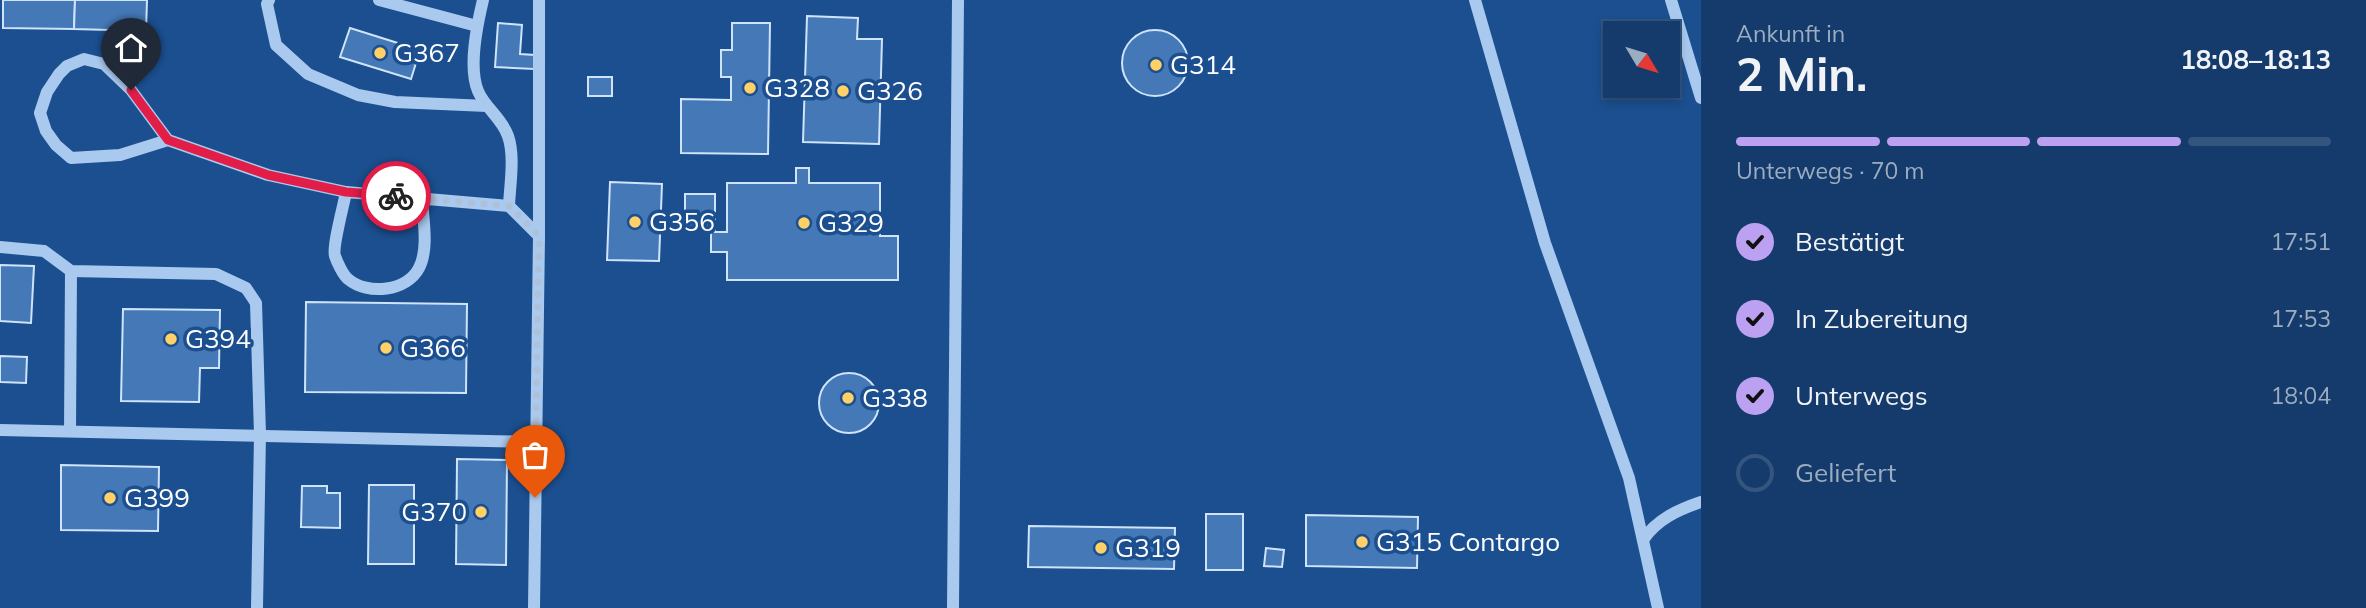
<!DOCTYPE html>
<html lang="de">
<head>
<meta charset="utf-8">
<style>
	:root { --surface:#143b6b; --page:#214673; --text:#f1f3f6; --muted:#9dadc1; --line:#33557e; --accent:#bca0f2 }
	body { margin:0; font-family:Mulish,sans-serif; background:var(--page); color:var(--text); height:100vh; display:flex; flex-direction:column; font-size:26px; white-space:nowrap }
	* { box-sizing:border-box; margin:0 }
	p { font-size:23px; color:var(--muted) }
	.icon { flex:none; width:38px; height:38px; fill:none; stroke:currentColor; stroke-width:2; stroke-linecap:round; stroke-linejoin:round }
	.map { position:relative; flex:1; overflow:hidden }
	.panel { display:flex; flex-direction:column; background:var(--surface); width:665px }
	.panel>* { flex:none }
	.needle { width:46px; rotate:128deg }
	.fabs { position:absolute; left:1603px; top:21px; display:grid; gap:14px }
	.fabs a { display:grid; place-items:center; width:77px; height:77px; border-radius:0px; background:var(--surface); box-shadow:0 4px 10px #0003,0 0 0 2px var(--line); font-size:35px }
	.pin { position:absolute; display:grid; place-items:center; width:60px; height:60px; color:#fff; margin:-72px -30px; border-radius:50% 50% 50% 0; rotate:-45deg; box-shadow:0 0 7px #0007 }
	.pin .icon { rotate:45deg }
	.courier { position:absolute; display:grid; place-items:center; width:70px; height:70px; margin:-35px; border:5px solid #e11d48; border-radius:50%; background:#fff; color:#222; box-shadow:0 2px 9px #0007 }
	.overview em { font-style:normal; font-weight:700 }
	.overview div { display:flex; flex-direction:column-reverse }
	.overview { display:flex; align-items:center; justify-content:space-between; height:119px; padding:0 35px }
	h1 { font-size:46px; font-weight:700; line-height:52px }
	.bar { display:grid; grid-template-columns:repeat(4,1fr); gap:10px 7px; align-content:center; height:84px; padding:0 35px }
	.bar i { height:9px; border-radius:5px; background:var(--line) }
	.bar .on { background:var(--accent) }
	.bar p { grid-column:span 4 }
	ol { padding:0 35px; list-style:none }
	li { display:flex; align-items:center; gap:21px; height:77px }
	li p { margin-inline-start:auto }
	li .icon { padding:7px; border-radius:50%; background:var(--accent); color:#111; stroke-width:4 }
	li:last-child { color:var(--muted) }
	li i { width:38px; height:38px; border:4px solid var(--line); border-radius:50% }
	main { display:flex; flex:1; min-height:0 }
	.map>svg:first-child { display:block }
	.building { fill:#4478b7; stroke:#cfe3fa; stroke-width:2 }
	.lines { fill:none; stroke-linecap:round; stroke-linejoin:round }
	.minor { stroke:#a9c9ee; stroke-width:12 }
	.done { stroke:#afc1d8; stroke-width:7; stroke-dasharray:0 12.6 }
	.route { stroke:#e11d48; stroke-width:9 }
	.poi-dot { fill:#ffd166; stroke:#1b4f8f; stroke-width:2.5 }
	.labels { text-anchor:middle; stroke-width:7; stroke-linejoin:round; paint-order:stroke }
	.poi-label { font-size:26px; fill:#fff; stroke:#1b4f8f; text-anchor:start }
</style>
</head>
<body>
<main>
<div class="map">
<svg width="1701" height="608" viewBox="0 0 1701 608">
	<rect width="100%" height="100%" fill="#1b4f8f"/>
	<g class="building">
		<path d="M3,0H75L74,29L3,28Z"/>
		<path d="M75,0H147L146,31L74,29Z"/>
		<path d="M807,16L858,18L857,39H882L879,144L803,142Z"/>
		<path d="M498,23L522,25L520,54L535,55L534,69L495,67Z"/>
		<path d="M732,23H770L768,154L681,153V99L731,100V77H721V50H732Z"/>
		<path d="M350,28L420,50L411,79L340,57Z"/>
		<circle cx="1155" cy="63" r="33"/>
		<rect x="588" y="77" width="24" height="19"/>
		<path d="M796,168H809V183H880V236H898V280H727V252H711V228H685V194H715V232H727V183H796Z"/>
		<path d="M610,182L662,184L659,261L607,260Z"/>
		<path d="M0,265L34,266L31,323L0,321Z"/>
		<path d="M306,302L467,304L466,393L305,392Z"/>
		<path d="M123,309L220,310L219,368H200L199,402L121,401Z"/>
		<path d="M0,356L27,357L26,383L0,382Z"/>
		<circle cx="849" cy="403" r="30"/>
		<path d="M457,459L507,460L506,565L456,564Z"/>
		<path d="M61,465L159,467L158,531L61,530Z"/>
		<path d="M369,485H414V564H368Z"/>
		<path d="M302,486H327V493H340V528L301,527Z"/>
		<rect x="1206" y="514" width="37" height="56"/>
		<path d="M1306,515L1418,517L1417,568L1306,566Z"/>
		<path d="M1029,526L1175,528L1174,569L1028,567Z"/>
		<path d="M1266,548L1284,550L1282,567L1264,566Z"/>
	</g>
	<g class="lines">
		<g class="minor">
			<path d="M269,0L267,4L276,45L308,74L358,95L395,102L487,106"/>
			<path d="M379,0L477,26"/>
			<path d="M483,0C477,25 468,67 478,91C485,108 502,118 508,136C515,156 510,184 509,206L539,236"/>
			<path d="M1475,0L1545,243L1629,478L1658,608"/>
			<path d="M1671,0L1701,98"/>
			<path d="M168,140L120,155L71,158L56,145L46,131L40,113L47,92L59,74L67,66L84,59L104,64L131,90L168,140L268,175L346,192L509,206"/>
			<path d="M346,192C344,204 332,247 335,256C337,262 343,275 348,279C368,296 407,291 419,268C429,249 423,219 422,199"/>
			<path d="M0,247L44,251L71,271L216,274L246,288L256,303L260,434L257,608"/>
			<path d="M0,430L536,442"/>
			<path d="M70,431L71,271"/>
			<path d="M1643,540C1657,519 1678,510 1701,502"/>
			<path d="M534,608L539,236V0"/>
			<path d="M953,608L958,0"/>
		</g>
	</g>
	<g class="lines">
		<path class="done" d="M396,196L509,206L539,236L535,497"/>
		<path class="route" d="M131,90L168,140L268,175L346,192L396,196"/>
	</g>
	<g class="poi-dot">
		<circle cx="380" cy="53" r="7"/>
		<circle cx="1156" cy="65" r="7"/>
		<circle cx="750" cy="88" r="7"/>
		<circle cx="843" cy="91" r="7"/>
		<circle cx="635" cy="222" r="7"/>
		<circle cx="804" cy="223" r="7"/>
		<circle cx="171" cy="339" r="7"/>
		<circle cx="386" cy="348" r="7"/>
		<circle cx="848" cy="398" r="7"/>
		<circle cx="110" cy="498" r="7"/>
		<circle cx="481" cy="512" r="7"/>
		<circle cx="1362" cy="542" r="7"/>
		<circle cx="1101" cy="548" r="7"/>
	</g>
	<g class="labels">
		<g class="poi-label">
			<text x="394" y="62">G367</text>
			<text x="1170" y="74">G314</text>
			<text x="764" y="97">G328</text>
			<text x="857" y="100">G326</text>
			<text x="649" y="231">G356</text>
			<text x="818" y="232">G329</text>
			<text x="185" y="348">G394</text>
			<text x="400" y="357">G366</text>
			<text x="862" y="407">G338</text>
			<text x="124" y="507">G399</text>
			<text x="467" y="521" text-anchor="end">G370</text>
			<text x="1376" y="551">G315 Contargo</text>
			<text x="1115" y="557">G319</text>
		</g>
	</g>
</svg>
<div class="fabs">
<a><svg class="needle" viewBox="-14 -14 28 28"><path d="M0-13l5 13h-10z" fill="#e53935"/><path d="M0 13l5-13h-10z" fill="#9dadc1"/></svg></a>
</div>
<div class="pin" style="left:535px;top:497px;background:#ea580c"><svg class="icon" aria-label="bag" viewBox="0 0 24 24"><path d="M5 8h14l-1 12H6zM9 8a3 3 0 0 1 6 0"/></svg></div>
<div class="pin" style="left:131px;top:90px;background:#1f2937"><svg class="icon" aria-label="home" viewBox="0 0 24 24"><path d="M3 11l9-7 9 7M6 9v11h12V9"/></svg></div>
<div class="courier" style="left:396px;top:196px"><svg class="icon" aria-label="bike" viewBox="0 0 24 24"><circle cx="6" cy="16" r="4"/><circle cx="18" cy="16" r="4"/><path d="M6 16l4-8h5l3 8M10 8l3 8H6M13 5h3"/></svg></div>
</div>
<section class="panel">
<div class="overview"><div><h1>2 Min.</h1><p>Ankunft in</p></div><em>18:08–18:13</em></div>
<div class="bar"><i class="on"></i><i class="on"></i><i class="on"></i><i></i><p>Unterwegs · 70 m</p></div>
<ol>
<li><svg class="icon" aria-label="check" viewBox="0 0 24 24"><path d="M5 12l5 5 9-10"/></svg>Bestätigt<p>17:51</p></li>
<li><svg class="icon" aria-label="check" viewBox="0 0 24 24"><path d="M5 12l5 5 9-10"/></svg>In Zubereitung<p>17:53</p></li>
<li><svg class="icon" aria-label="check" viewBox="0 0 24 24"><path d="M5 12l5 5 9-10"/></svg>Unterwegs<p>18:04</p></li>
<li><i></i>Geliefert</li>
</ol>
</section>
</main>
</body>
</html>
